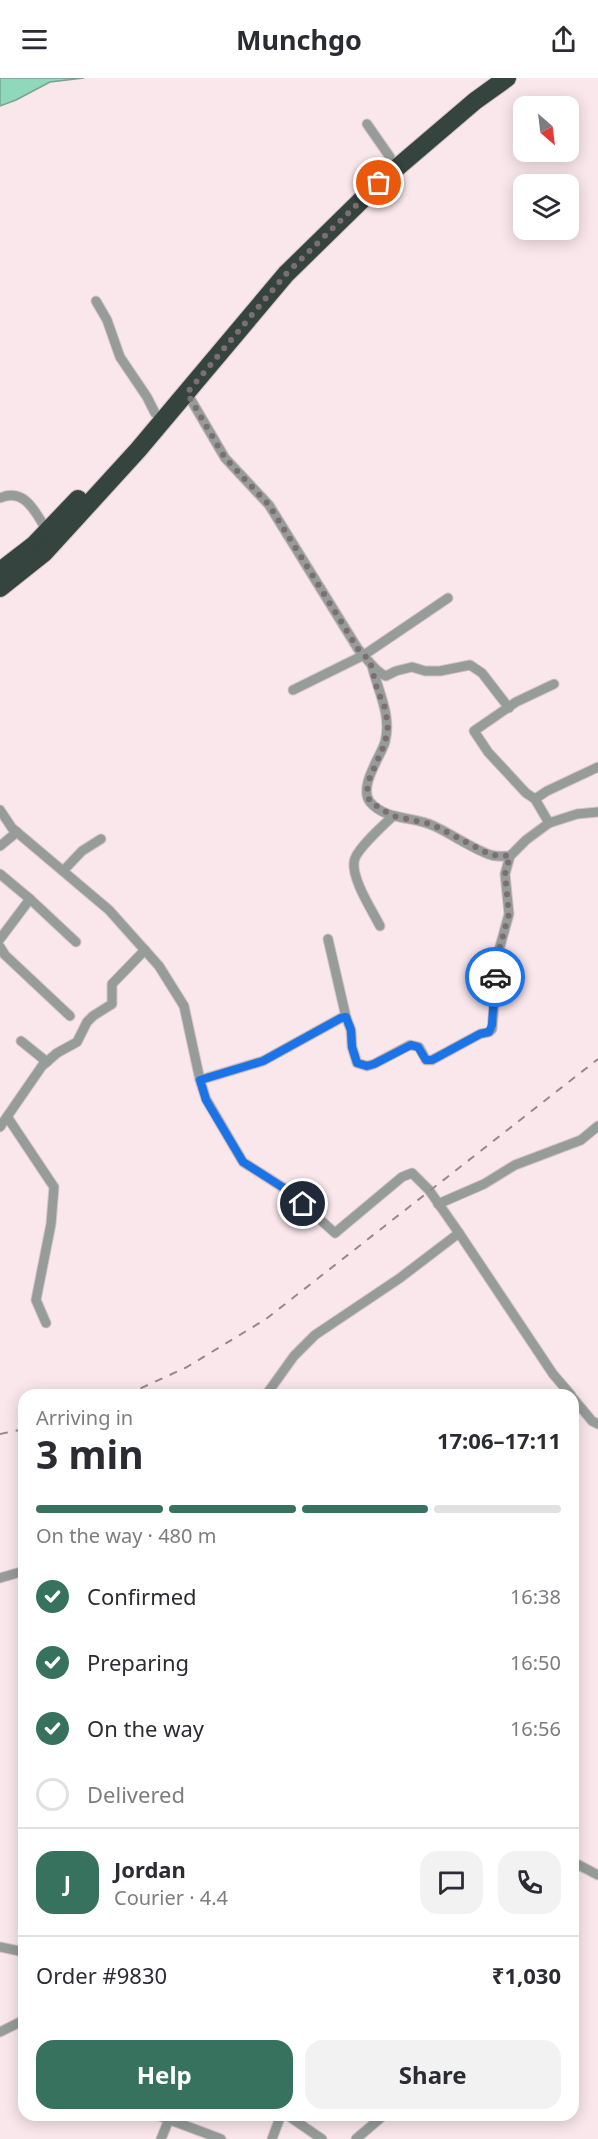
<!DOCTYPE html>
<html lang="en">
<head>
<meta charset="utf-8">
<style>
	:root { --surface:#fff; --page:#f2f2f3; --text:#2b2b33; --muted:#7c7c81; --line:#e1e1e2; --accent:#36725d }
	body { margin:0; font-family:"Noto Sans",sans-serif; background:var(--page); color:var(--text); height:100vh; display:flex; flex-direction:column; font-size:22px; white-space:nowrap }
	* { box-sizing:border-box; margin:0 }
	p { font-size:20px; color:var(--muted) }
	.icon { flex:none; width:33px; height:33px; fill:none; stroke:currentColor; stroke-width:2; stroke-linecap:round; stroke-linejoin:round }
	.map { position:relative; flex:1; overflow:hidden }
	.drawer { position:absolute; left:18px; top:1311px; width:561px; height:732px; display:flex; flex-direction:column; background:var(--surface); border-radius:18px; box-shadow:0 3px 15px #0003 }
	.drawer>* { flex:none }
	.needle { width:39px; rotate:152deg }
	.controls { position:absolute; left:513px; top:18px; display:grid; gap:12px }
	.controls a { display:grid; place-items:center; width:66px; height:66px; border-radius:12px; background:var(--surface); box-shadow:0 3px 15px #0003; font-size:30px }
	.pin { position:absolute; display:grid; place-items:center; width:51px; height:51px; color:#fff; margin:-26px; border:3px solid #fff; border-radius:50%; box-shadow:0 2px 6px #0007 }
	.courier { position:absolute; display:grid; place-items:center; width:60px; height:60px; margin:-30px; border:4px solid #1a73e8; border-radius:50%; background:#fff; color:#222; box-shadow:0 2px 8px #0007 }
	.overview em { font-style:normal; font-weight:700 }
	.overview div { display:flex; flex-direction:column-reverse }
	.overview { display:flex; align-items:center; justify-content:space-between; height:102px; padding:0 18px }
	h1 { font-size:39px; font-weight:700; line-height:45px }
	.bar { display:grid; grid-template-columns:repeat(4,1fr); gap:9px 6px; align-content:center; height:72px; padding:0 18px }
	.bar i { height:8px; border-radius:4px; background:var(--line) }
	.bar .on { background:var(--accent) }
	.bar p { grid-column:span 4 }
	.line { display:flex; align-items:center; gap:15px; padding:0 18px; border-top:2px solid var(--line) }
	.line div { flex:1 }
	.round { display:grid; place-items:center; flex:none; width:63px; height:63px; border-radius:18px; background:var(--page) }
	ol { padding:0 18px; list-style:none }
	li { display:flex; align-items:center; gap:18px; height:66px }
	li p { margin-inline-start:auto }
	li .icon { padding:6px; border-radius:50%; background:var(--accent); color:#fff; stroke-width:4 }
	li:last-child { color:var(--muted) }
	li i { width:33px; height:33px; border:3px solid var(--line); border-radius:50% }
	.action { display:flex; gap:12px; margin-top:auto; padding:12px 18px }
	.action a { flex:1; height:69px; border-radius:18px; background:var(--accent); color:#fff; font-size:24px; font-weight:700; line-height:69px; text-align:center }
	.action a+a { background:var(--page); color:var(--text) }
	header { display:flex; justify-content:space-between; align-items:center; height:78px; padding:0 18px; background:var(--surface); font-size:27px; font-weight:700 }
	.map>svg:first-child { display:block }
	.water { fill:#8fd8bb; stroke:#75a592; stroke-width:1.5 }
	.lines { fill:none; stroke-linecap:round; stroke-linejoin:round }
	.street-casing { stroke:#d3c2c7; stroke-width:11 }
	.highway-casing { stroke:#d3c2c7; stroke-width:20 }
	.street { stroke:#959c99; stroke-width:9 }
	.highway { stroke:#35443e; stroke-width:18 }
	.rail { stroke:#96888c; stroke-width:2; stroke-dasharray:8 8; stroke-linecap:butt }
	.done { stroke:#7b6f73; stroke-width:6; stroke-dasharray:0 10.8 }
	.route { stroke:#1a73e8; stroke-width:8 }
</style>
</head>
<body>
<header><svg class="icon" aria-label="menu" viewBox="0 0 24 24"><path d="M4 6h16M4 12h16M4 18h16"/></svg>Munchgo<svg class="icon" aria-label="share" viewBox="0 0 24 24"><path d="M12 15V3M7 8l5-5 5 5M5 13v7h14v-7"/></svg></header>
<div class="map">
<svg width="598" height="2061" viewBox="0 0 598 2061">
	<rect width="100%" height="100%" fill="#fae7ec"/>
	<path class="water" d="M0,0H84L50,4L16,22L0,28Z"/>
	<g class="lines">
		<defs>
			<g id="street">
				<path d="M367,46L390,79"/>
				<path d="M96,223L107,242L120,279L147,319L155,335"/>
				<path d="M187,315L225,380L269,427L358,571C366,579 376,595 386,598L396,593L412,589L425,593H440L470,587L482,595L509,630"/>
				<path d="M0,420C25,409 36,435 47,453"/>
				<path d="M372,588C378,613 392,638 385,664C381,678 358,709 370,724C386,743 414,738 434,748C450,755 476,773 491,777C497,779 504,778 510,778"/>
				<path d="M293,612L364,577L448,520"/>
				<path d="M535,721L547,713L598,689"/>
				<path d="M0,732L12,750L109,832L159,888L184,928L200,1002L206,1021L243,1084L287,1112L335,1155L402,1099L412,1095L429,1112L459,1155"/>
				<path d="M549,745L535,721L526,715L488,674L474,653L516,624L554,606"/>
				<path d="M0,768L17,754"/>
				<path d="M63,793L82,773L101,761"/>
				<path d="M0,796L30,821L0,861"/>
				<path d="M30,821L76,864"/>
				<path d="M380,848C372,832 352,802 354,784C355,772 384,747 393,738"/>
				<path d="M328,861L346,939"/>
				<path d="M0,869L5,877L70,938"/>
				<path d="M21,963L47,984"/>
				<path d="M200,1002L263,983L341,940L346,939L351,952L352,969L357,985L367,988L374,986L410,967L419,969L426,982H432L480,956L489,954L492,951L499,872L509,836L505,796L510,778L526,762L549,745L577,736L598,734"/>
				<path d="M8,1040L54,1109L51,1146L36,1222L46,1245"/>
				<path d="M0,1049L42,988L57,975L77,964L87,944L93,938L112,926V906L145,872"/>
				<path d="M438,1126L484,1106L515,1087L581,1062L598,1048"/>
				<path d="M266,1317L294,1278L315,1257L400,1200L459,1155L553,1296L571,1317"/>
				<path d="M573,1320L592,1343L598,1346"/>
				<path d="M0,1500L24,1493"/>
				<path d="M573,1784L598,1797"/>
				<path d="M0,1869L24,1874"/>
				<path d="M0,1954L24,1942"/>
				<path d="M157,2037L221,2061"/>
				<path d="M287,2037L322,2061"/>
				<path d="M161,2061L170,2039"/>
				<path d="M272,2061L281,2037"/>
				<path d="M356,2061L384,2037"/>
			</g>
			<g id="highway">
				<path d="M0,493L34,467L78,421"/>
				<path d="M0,510L44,475L138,372L286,196L379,105L475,23L507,0"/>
			</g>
		</defs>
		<use href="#street" class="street-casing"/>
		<use href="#highway" class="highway-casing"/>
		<use href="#street" class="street"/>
		<use href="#highway" class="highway"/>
		<g class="rail">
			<path d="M126,1317L187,1289L266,1241L598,981"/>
			<path d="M0,1356L24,1351"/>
		</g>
	</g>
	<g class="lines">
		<path class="done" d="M379,105L286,196L187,315L225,380L269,427L358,571L370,583L377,611L385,630L388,648L385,665L368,704L367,716L370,724L393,738L431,746L491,777L510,778L505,796L509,836L499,872L495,899"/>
		<path class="route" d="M303,1126L287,1112L243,1084L206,1022L200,1002L263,983L341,940L346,939L351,952L352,969L357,985L367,988L374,986L411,967L418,969L426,982H432L480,956L489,954L492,947L495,899"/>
	</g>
</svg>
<div class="controls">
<a><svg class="needle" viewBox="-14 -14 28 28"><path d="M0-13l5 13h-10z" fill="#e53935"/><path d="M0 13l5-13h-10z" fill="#7c7c81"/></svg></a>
<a><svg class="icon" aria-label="layers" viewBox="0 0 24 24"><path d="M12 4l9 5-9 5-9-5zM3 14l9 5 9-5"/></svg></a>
</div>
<div class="pin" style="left:379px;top:105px;background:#ea580c"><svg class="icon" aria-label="bag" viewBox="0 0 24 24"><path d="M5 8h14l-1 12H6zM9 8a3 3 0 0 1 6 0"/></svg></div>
<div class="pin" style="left:303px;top:1126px;background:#1f2937"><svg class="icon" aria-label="home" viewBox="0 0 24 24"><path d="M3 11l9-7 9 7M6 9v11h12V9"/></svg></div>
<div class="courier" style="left:495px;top:899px"><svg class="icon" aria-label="car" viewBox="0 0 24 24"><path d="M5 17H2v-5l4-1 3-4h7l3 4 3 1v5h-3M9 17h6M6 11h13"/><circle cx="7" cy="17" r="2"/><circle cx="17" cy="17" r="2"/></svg></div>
<section class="drawer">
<div class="overview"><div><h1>3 min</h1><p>Arriving in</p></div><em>17:06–17:11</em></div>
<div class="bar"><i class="on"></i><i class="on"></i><i class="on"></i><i></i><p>On the way · 480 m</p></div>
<ol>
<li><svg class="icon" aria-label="check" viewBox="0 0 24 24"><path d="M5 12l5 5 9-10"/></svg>Confirmed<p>16:38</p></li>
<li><svg class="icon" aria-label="check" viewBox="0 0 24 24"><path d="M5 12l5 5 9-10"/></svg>Preparing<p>16:50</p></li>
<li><svg class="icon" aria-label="check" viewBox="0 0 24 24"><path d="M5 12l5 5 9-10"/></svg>On the way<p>16:56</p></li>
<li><i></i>Delivered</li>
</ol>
<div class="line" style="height:108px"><b class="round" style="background:var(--accent);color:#fff">J</b><div><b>Jordan</b><p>Courier · 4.4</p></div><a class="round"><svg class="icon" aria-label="chat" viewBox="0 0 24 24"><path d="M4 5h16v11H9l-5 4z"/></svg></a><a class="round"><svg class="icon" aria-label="phone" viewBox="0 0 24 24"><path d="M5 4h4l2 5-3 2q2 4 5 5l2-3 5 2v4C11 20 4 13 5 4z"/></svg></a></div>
<div class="line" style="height:78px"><div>Order #9830</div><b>₹1,030</b></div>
<div class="action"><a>Help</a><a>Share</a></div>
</section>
</div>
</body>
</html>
